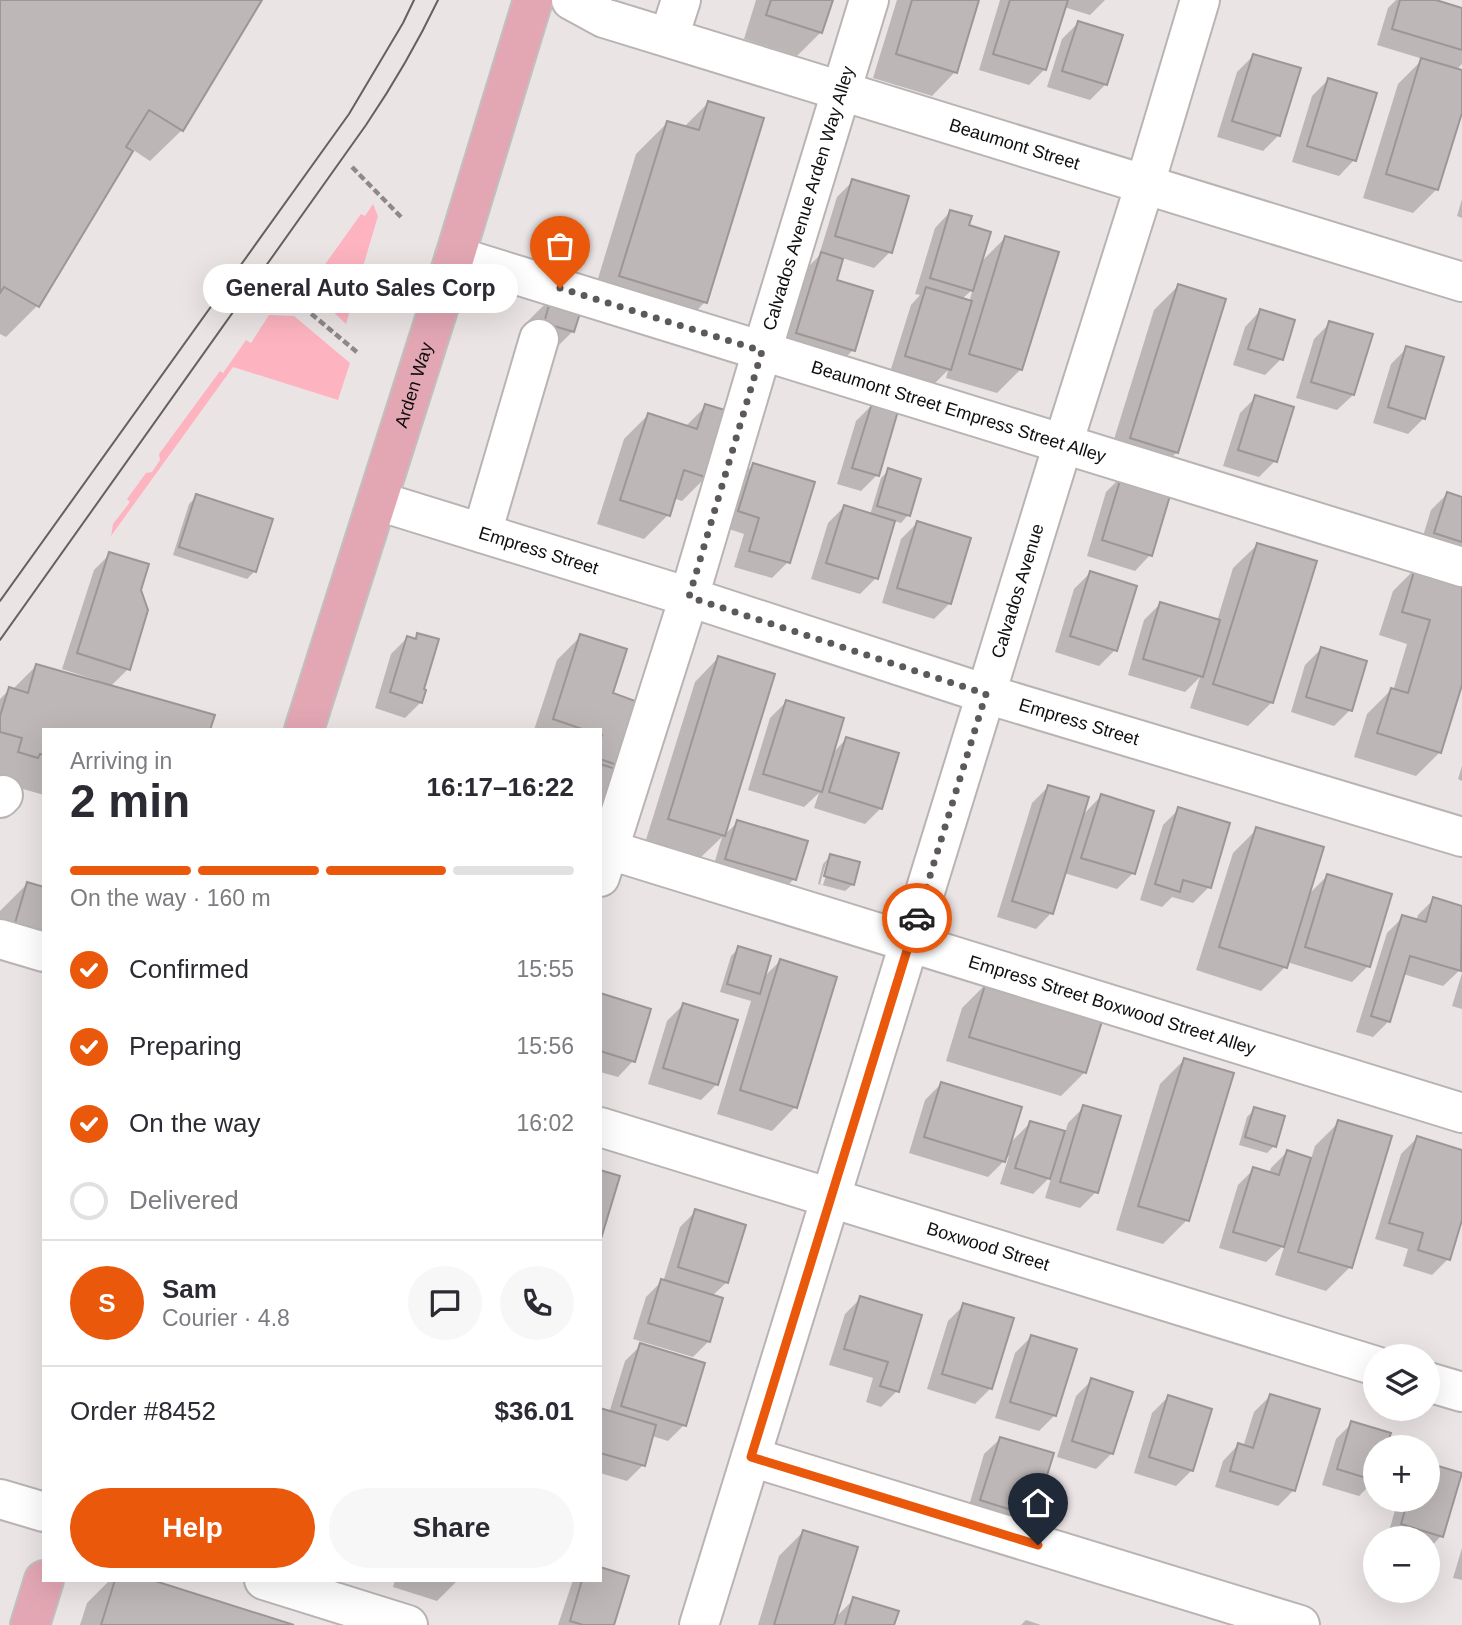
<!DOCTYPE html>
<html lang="en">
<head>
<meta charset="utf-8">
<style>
	:root { --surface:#fff; --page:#f7f7f7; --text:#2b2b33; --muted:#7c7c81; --line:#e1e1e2; --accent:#ea580c }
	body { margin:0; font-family:Arial,sans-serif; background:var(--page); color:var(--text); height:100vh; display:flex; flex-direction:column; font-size:26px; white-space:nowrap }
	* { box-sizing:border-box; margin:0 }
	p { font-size:23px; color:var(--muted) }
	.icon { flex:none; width:38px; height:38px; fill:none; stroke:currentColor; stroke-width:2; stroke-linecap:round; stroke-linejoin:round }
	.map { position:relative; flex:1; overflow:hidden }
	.details { position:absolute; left:42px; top:728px; width:560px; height:854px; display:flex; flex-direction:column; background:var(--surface); border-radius:0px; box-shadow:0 7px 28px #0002 }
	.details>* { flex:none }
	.fabs { position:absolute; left:1363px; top:1344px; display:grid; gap:14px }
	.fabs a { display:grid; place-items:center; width:77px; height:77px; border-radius:50%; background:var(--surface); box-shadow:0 7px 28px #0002; font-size:35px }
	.pin { position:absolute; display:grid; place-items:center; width:60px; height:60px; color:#fff; margin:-72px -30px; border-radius:50% 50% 50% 0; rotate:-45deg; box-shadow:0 0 7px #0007 }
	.pin .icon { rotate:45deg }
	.courier { position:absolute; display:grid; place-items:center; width:70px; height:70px; margin:-35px; border:5px solid #ea580c; border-radius:50%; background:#fff; color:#222; box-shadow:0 2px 9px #0007 }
	.bubble { position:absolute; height:49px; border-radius:24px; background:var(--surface); box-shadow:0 7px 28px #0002; font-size:23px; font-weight:600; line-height:49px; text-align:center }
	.head em { font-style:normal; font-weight:600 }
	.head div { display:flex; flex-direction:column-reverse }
	.head { display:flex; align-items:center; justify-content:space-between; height:119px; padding:0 28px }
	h1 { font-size:46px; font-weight:600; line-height:52px }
	.bar { display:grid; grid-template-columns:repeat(4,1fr); gap:10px 7px; align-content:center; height:84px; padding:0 28px }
	.bar i { height:9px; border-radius:5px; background:var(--line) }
	.bar .selected { background:var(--accent) }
	.bar p { grid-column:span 4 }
	.line { display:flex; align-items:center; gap:18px; padding:0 28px; border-top:2px solid var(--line) }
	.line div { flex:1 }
	.round { display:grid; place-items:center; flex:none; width:74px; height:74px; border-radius:37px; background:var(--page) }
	ol { padding:0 28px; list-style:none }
	li { display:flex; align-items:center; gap:21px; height:77px }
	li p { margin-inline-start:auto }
	li .icon { padding:7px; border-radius:50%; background:var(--accent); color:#fff; stroke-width:4 }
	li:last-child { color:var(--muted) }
	li i { width:38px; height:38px; border:4px solid var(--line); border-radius:50% }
	.button { display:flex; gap:14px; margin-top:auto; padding:14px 28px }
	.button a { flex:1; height:80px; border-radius:42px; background:var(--accent); color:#fff; font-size:28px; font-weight:600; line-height:80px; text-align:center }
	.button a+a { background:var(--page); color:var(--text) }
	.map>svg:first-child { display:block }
	.green { fill:#fdb4c0 }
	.shadow { fill:#0003; fill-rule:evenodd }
	.building { fill:#beb7b8; stroke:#9d9697; stroke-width:2 }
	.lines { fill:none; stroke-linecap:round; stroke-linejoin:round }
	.minor-casing { stroke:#bab3b4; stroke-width:42 }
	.major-casing { stroke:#c1c0c0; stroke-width:42 }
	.path { stroke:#8d8889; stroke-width:4.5; stroke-dasharray:7 3.5; stroke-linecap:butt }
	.minor { stroke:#fff; stroke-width:38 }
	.major { stroke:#e3a7b4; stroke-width:38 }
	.tram { stroke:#656161; stroke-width:2 }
	.done { stroke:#5d5959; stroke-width:7; stroke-dasharray:0 12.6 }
	.route { stroke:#ea580c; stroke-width:9 }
	.labels { text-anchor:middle; stroke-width:6; stroke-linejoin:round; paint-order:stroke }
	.street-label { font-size:18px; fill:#100e0e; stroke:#ebe4e5 }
</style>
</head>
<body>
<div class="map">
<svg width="1462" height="1625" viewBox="0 0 1462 1625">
	<rect width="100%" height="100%" fill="#ebe4e5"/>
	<g class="green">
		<path d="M373,204L378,216L346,324L311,291L319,279L316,277L361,214L365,216Z"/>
		<path d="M269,315L294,316L350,363L338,400L233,367L111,536L113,524L130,502L127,499L146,473L152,472L160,460L159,454L220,371L223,373L246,340L251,343Z"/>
	</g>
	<g class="shadow">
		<path d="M0,0H261L182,130L150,161L132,149L37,306L6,337L0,334Z"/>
		<path d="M756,0H831L821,32L797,56L744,39Z"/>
		<path d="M897,0H977L955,72L932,96L873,78Z"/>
		<path d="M1000,0H1105L1090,15L1064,7L1045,69L1029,85L979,70Z"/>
		<path d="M1396,0H1430L1462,10V64L1456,70L1462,72V107L1437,189L1413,213L1363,198L1398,84L1423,59L1377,45L1388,8Z"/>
		<path d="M1078,23L1106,84L1090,100L1047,87L1062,39Z"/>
		<path d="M1253,56L1279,135L1263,151L1217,137L1237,72Z"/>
		<path d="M1328,80L1354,160L1339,176L1292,162L1312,96Z"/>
		<path d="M708,103L705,302L674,334L589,308L636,154L667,123L683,128Z"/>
		<path d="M853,181L890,252L874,268L842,258L835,281L871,292L853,350L837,366L781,349L805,270L823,252H820L837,197Z"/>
		<path d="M1462,199V218L1457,216Z"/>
		<path d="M950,212L967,226L980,263L1005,238L1021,369L997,393L946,378L948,370L933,385L890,372L911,305L920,295L915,294L935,228ZM973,289L969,302L962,299Z"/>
		<path d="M1178,286L1177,452L1153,476L1107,462L1154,310Z"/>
		<path d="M553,296L573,331L542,362L513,354L521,328Z"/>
		<path d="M1260,311L1281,359L1265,375L1233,365L1245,327Z"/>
		<path d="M1330,323L1353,395L1337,410L1296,398L1314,339Z"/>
		<path d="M1407,348L1424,418L1408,434L1373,423L1391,364Z"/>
		<path d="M1256,397L1275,461L1259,477L1223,466L1240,413Z"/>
		<path d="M872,405L877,475L861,491L837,484L856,421Z"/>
		<path d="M706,406V477L682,501L673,498L668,515L644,539L597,524L624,439L648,415L685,427Z"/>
		<path d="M753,465L788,562L772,578L734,567L744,534L723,527L737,481Z"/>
		<path d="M889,470L908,515L901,523L894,521L876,578L860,594L811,579L828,523L844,507L870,515L881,478Z"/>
		<path d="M1122,476L1150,555L1135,571L1087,556L1106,492Z"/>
		<path d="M1447,494L1462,499V556L1419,549L1431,510Z"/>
		<path d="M197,496L255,571L247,579L173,555L189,504Z"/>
		<path d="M917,523L950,603L934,619L882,603L901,539Z"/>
		<path d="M1257,545L1272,702L1248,726L1190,708L1200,677L1185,692L1128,675L1144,620L1160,604L1217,621L1233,568Z"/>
		<path d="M110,554L139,590L128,669L110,687L44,730V795L9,785L0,787V699L10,689L12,690L36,666L95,683L96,680L62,669L94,570Z"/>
		<path d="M1417,567L1462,680L1440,752L1416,776L1354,757L1367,714L1391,690L1393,691L1407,644L1379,635L1393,591Z"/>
		<path d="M1090,573L1115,650L1099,666L1055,652L1074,589Z"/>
		<path d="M418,635L422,690L421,702L405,718L375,708L391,654L407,638L413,640Z"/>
		<path d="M581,636L611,695L616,764L610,769L600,826V730H534L557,660Z"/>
		<path d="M1321,649L1350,710L1334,726L1291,712L1305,665Z"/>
		<path d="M718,658L772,675L723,836L738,822L794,879L778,895L711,875L722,837L699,859L645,843L695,682Z"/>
		<path d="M786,702L832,754L846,739L881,808L865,824L814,808L819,793L804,807L748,790L770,718Z"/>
		<path d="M1462,766V781L1458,779Z"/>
		<path d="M1048,787L1081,817L1101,796L1133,873L1117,889L1064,873L1051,913L1036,929L997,917L1032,803Z"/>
		<path d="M1179,809L1209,887L1193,903L1172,897L1162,907L1140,900L1163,825Z"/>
		<path d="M1257,829L1307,896L1327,876L1368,966L1352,982L1287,962L1285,967L1261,991L1196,970L1233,853Z"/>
		<path d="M831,856L853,884L845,891L818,884L823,864ZM826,863H830L823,885L820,884Z"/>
		<path d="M27,884L44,889V971L0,959V911Z"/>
		<path d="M1434,899L1462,908V968L1443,986L1403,974L1389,1021L1373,1037L1356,1032L1387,933L1403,917L1416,921L1418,915Z"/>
		<path d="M739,948L763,978L780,961L795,1107L772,1131L717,1114L751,1001L720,992L731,956Z"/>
		<path d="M1462,973V1009L1452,1006Z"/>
		<path d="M986,984L1085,1072L1061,1096L946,1061L962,1008Z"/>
		<path d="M600,995L633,1061L618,1077L600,1072Z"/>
		<path d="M683,1005L717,1084L701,1100L648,1084L667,1021Z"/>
		<path d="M1184,1060L1187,1220L1163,1244L1116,1230L1160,1084Z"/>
		<path d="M941,1084L1009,1144L1030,1123L1065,1133L1068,1123L1084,1107L1096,1192L1080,1208L1045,1198L1052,1175L1033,1194L1000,1184L1009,1156L988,1177L909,1153L925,1100Z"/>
		<path d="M1255,1109L1274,1146L1267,1153L1239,1145L1247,1117Z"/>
		<path d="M1339,1122L1350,1267L1326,1291L1275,1275L1285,1244L1266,1262L1219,1248L1238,1185L1254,1169L1269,1174L1271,1168L1287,1152L1311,1159L1315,1146Z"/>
		<path d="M1417,1138L1462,1152V1214L1448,1259L1432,1275L1403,1266L1408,1249L1375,1239L1401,1154Z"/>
		<path d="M696,1211L727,1282L712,1296L709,1341L693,1357L633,1339L646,1297L662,1281L663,1282L680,1227Z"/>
		<path d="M861,1298L920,1316L897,1391L881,1407L866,1402L873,1378L829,1365L845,1314Z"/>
		<path d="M964,1305L991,1388L975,1404L927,1389L948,1321Z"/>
		<path d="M1031,1337L1055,1415L1039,1431L995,1418L1015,1353Z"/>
		<path d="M641,1345L684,1425L668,1441L652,1436L643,1465L627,1481L600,1473V1410L609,1413L625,1361Z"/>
		<path d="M1092,1380L1112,1453L1096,1469L1057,1457L1076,1396Z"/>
		<path d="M1270,1396L1294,1490L1278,1506L1215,1487L1223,1461L1238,1445L1243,1447L1254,1412Z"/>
		<path d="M1168,1397L1192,1470L1176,1486L1134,1473L1152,1413Z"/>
		<path d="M1352,1423L1388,1435L1385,1447H1376L1375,1480L1359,1496L1322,1485L1336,1439Z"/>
		<path d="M1000,1439L1033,1516L1017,1532L966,1516L984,1454Z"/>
		<path d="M1428,1465L1441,1536L1428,1550V1538H1387L1398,1500H1428Z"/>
		<path d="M803,1532L835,1618L854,1599L893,1625H758L779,1556Z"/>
		<path d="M1462,1548V1580L1453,1578Z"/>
		<path d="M110,1580H146L289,1625H80L87,1603Z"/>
		<path d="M395,1580H458L437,1601L393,1587Z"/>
		<path d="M573,1580H600L612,1625H558Z"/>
		<path d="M1026,1620L1041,1625H1021Z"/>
	</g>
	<g class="building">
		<path d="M0,0H262L183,131L149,110L126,147L133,151L39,307L4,287L0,293Z"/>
		<path d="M771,0H833L822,33L766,15Z"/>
		<path d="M912,0H979L957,73L896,54Z"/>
		<path d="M1010,0H1068L1046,70L993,54Z"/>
		<path d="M1400,0H1436L1462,8V50L1392,29Z"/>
		<path d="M1078,21L1123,35L1107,85L1062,71Z"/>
		<path d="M1253,54L1301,68L1280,136L1232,121Z"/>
		<path d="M1421,58L1462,70V113L1438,190L1386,174Z"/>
		<path d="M1328,78L1377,93L1356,161L1307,146Z"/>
		<path d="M708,101L764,118L707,303L619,276L667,121L699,130Z"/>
		<path d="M852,179L909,196L892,253L835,236Z"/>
		<path d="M950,210L972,216L969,225L991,232L973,291L930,278Z"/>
		<path d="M1005,236L1059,252L1022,370L969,354Z"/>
		<path d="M821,252L843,259L837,280L873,291L855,351L796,333Z"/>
		<path d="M1178,284L1226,299L1178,453L1130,438Z"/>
		<path d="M926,287L972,301L951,370L905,356Z"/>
		<path d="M552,294L583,304L574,332L544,323Z"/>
		<path d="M1260,309L1295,320L1283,360L1248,349Z"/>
		<path d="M1329,321L1373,334L1354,395L1311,382Z"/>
		<path d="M1406,346L1444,357L1425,419L1388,407Z"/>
		<path d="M1255,395L1294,407L1277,462L1238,450Z"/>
		<path d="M872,403L898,411L879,476L852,468Z"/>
		<path d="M705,404L728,411L708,478L684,470L670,516L620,500L648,413L697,429Z"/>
		<path d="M753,463L815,482L790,563L749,551L759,518L738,511Z"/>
		<path d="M888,468L921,479L910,516L877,506Z"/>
		<path d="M1122,474L1172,489L1152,556L1102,540Z"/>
		<path d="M1447,492L1462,497V542L1434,533Z"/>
		<path d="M196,494L273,519L256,572L179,547Z"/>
		<path d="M844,505L895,521L878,579L826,563Z"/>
		<path d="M917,521L971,538L951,604L897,588Z"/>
		<path d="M1257,543L1317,561L1273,703L1213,684Z"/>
		<path d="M109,552L149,564L141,590L148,610L130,670L77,653Z"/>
		<path d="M1416,565L1462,579V685L1441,753L1377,733L1391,688L1408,693L1430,620L1402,612Z"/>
		<path d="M1090,571L1137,586L1117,651L1070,636Z"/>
		<path d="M1160,602L1220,620L1203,677L1143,659Z"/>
		<path d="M417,633L439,639L424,689L426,690L422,703L390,692L407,636L416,639Z"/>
		<path d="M580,634L627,649L613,693L638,702L617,765L600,759V740L602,735H600V730H585L553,719Z"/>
		<path d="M1321,647L1367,661L1352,711L1306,697Z"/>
		<path d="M718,656L775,674L725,836L668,819Z"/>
		<path d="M36,664L215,715L210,730H44V755L40,754L38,758L18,752L22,738L0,732V716L9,687L28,693Z"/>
		<path d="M786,700L844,718L822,792L763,774Z"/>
		<path d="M846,737L899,753L882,809L829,792Z"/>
		<path d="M600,764L622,771L600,823Z"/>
		<path d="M1048,785L1089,797L1053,914L1012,901Z"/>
		<path d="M1101,794L1154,811L1135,874L1081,858Z"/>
		<path d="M1178,807L1230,823L1211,888L1183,880L1180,892L1155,884Z"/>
		<path d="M737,820L808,841L796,880L725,859Z"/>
		<path d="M1256,827L1324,847L1287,968L1219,947Z"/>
		<path d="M830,854L860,862L854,885L824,876Z"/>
		<path d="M1327,874L1392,894L1370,967L1305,947Z"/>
		<path d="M27,882L44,887V932L15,923Z"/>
		<path d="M1433,897L1462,906L1461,971L1410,956L1390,1022L1371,1016L1402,915L1426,922Z"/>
		<path d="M738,946L771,956L760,994L727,984Z"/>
		<path d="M780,959L837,977L797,1108L740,1090Z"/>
		<path d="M986,982L1103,1018L1086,1073L969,1037Z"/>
		<path d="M600,993L651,1009L635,1062L600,1051Z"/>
		<path d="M683,1003L738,1020L718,1085L663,1068Z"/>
		<path d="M1184,1058L1234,1073L1189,1221L1138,1206Z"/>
		<path d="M941,1082L1022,1107L1005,1162L924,1137Z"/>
		<path d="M1083,1105L1121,1116L1098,1193L1060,1182Z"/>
		<path d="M1254,1107L1285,1116L1276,1147L1245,1137Z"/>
		<path d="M1338,1120L1392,1136L1352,1268L1298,1252Z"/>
		<path d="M1030,1121L1065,1131L1050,1179L1015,1168Z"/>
		<path d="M1417,1136L1462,1150V1220L1450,1260L1418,1250L1423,1233L1389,1223Z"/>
		<path d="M1287,1150L1311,1158L1284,1247L1233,1232L1253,1167L1279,1175Z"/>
		<path d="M600,1170L620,1176L600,1242Z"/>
		<path d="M695,1209L746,1225L728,1283L678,1267Z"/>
		<path d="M661,1279L723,1298L710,1342L648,1323Z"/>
		<path d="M860,1296L922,1315L899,1392L880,1386L888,1362L844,1349Z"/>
		<path d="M963,1303L1014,1318L992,1389L942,1374Z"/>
		<path d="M1031,1335L1077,1349L1056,1416L1010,1402Z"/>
		<path d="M640,1343L705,1363L686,1426L621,1406Z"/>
		<path d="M1091,1378L1133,1392L1113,1454L1072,1441Z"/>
		<path d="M1270,1394L1320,1409L1295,1491L1230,1471L1238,1443L1253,1448Z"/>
		<path d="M1168,1395L1212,1409L1193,1471L1149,1457Z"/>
		<path d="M600,1408L656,1425L645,1466L600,1453Z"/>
		<path d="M1351,1421L1391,1433L1386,1447H1376V1481L1337,1469Z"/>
		<path d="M1000,1437L1054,1453L1034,1517L980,1500Z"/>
		<path d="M1428,1463L1462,1473L1443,1537L1401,1524L1408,1500H1428Z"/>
		<path d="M803,1530L858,1547L834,1625H774Z"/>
		<path d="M600,1567L629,1576L614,1625H583L570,1621L582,1580H600Z"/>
		<path d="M115,1580H152L294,1625H101Z"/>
		<path d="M853,1597L899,1611L894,1625H845Z"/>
	</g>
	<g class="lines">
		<defs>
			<g id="minor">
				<path id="s1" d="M571,0L604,18L1462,282"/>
				<path d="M669,37L681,0"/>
				<path id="s2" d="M455,256L1462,567"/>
				<path id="s3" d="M378,501L689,597L986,694L1462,837"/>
				<path d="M482,533L539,339"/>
				<path d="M0,798L3,795"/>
				<path id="s4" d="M600,847L1462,1113"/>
				<path id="s5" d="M600,877L689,597L762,351L869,0"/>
				<path d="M0,939L44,952"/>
				<path id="s6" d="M600,1127L1376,1366"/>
				<path d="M1428,1382L1462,1392"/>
				<path d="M751,1457L1300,1625"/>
				<path d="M0,1499L44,1512"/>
				<path d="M264,1580L408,1625"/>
				<path id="s7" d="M699,1625L1063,444L1145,184L1200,0"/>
			</g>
			<g id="major">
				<path id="s8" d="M304,730L455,256L533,0"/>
				<path d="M30,1625L44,1580"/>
			</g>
		</defs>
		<use href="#minor" class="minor-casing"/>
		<use href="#major" class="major-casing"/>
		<g class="path">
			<path d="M352,167L401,217"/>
			<path d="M271,280L358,353"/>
		</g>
		<use href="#minor" class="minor"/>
		<use href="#major" class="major"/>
		<g class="tram">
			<path d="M0,601L349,114L403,23L414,0"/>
			<path d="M0,640L366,125C393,85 417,44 438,0"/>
		</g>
	</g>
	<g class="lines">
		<path class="done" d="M560,288L762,351L689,597L986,694L917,918"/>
		<path class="route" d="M917,918L751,1457L1038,1545"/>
	</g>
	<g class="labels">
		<g class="street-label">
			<text dy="6" stroke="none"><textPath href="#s1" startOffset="467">Beaumont Street</textPath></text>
			<text dy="6" stroke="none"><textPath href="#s5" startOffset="710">Calvados Avenue Arden Way Alley</textPath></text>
			<text dy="6" stroke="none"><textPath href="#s8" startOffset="362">Arden Way</textPath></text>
			<text dy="6" stroke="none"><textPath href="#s2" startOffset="527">Beaumont Street Empress Street Alley</textPath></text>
			<text dy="6" stroke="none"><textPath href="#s3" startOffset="168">Empress Street</textPath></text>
			<text dy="6" stroke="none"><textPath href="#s7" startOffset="1082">Calvados Avenue</textPath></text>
			<text dy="6" stroke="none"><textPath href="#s3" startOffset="735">Empress Street</textPath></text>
			<text dy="6" stroke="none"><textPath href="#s4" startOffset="536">Empress Street Boxwood Street Alley</textPath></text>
			<text dy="6" stroke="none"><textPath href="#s6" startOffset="406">Boxwood Street</textPath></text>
		</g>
	</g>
</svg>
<div class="fabs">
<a><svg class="icon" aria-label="layers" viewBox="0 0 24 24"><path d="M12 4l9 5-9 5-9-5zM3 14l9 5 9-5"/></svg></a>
<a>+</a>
<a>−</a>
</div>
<div class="pin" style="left:560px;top:288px;background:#ea580c"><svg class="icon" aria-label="bag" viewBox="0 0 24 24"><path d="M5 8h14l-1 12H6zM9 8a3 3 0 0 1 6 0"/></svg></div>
<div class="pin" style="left:1038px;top:1545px;background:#1f2937"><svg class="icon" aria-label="home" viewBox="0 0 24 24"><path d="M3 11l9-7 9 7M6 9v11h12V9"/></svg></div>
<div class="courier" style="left:917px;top:918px"><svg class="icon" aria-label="car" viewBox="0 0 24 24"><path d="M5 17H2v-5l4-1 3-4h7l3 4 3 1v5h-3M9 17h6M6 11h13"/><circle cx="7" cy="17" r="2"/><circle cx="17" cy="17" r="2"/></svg></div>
<div class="bubble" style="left:203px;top:264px;width:315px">General Auto Sales Corp</div>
<section class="details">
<div class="head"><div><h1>2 min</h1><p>Arriving in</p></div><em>16:17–16:22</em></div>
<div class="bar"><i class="selected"></i><i class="selected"></i><i class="selected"></i><i></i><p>On the way · 160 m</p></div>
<ol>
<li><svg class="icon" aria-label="check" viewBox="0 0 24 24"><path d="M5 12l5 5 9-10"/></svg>Confirmed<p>15:55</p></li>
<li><svg class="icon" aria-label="check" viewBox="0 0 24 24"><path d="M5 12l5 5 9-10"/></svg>Preparing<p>15:56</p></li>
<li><svg class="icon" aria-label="check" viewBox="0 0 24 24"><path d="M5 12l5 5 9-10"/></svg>On the way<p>16:02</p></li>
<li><i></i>Delivered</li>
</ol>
<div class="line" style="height:126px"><b class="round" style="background:var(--accent);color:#fff">S</b><div><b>Sam</b><p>Courier · 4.8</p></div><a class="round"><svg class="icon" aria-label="chat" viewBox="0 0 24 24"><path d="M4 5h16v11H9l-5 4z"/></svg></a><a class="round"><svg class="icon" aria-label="phone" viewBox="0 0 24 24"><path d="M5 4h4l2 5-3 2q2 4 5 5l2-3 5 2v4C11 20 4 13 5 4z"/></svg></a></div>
<div class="line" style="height:91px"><div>Order #8452</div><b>$36.01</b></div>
<div class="button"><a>Help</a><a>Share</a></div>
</section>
</div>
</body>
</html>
